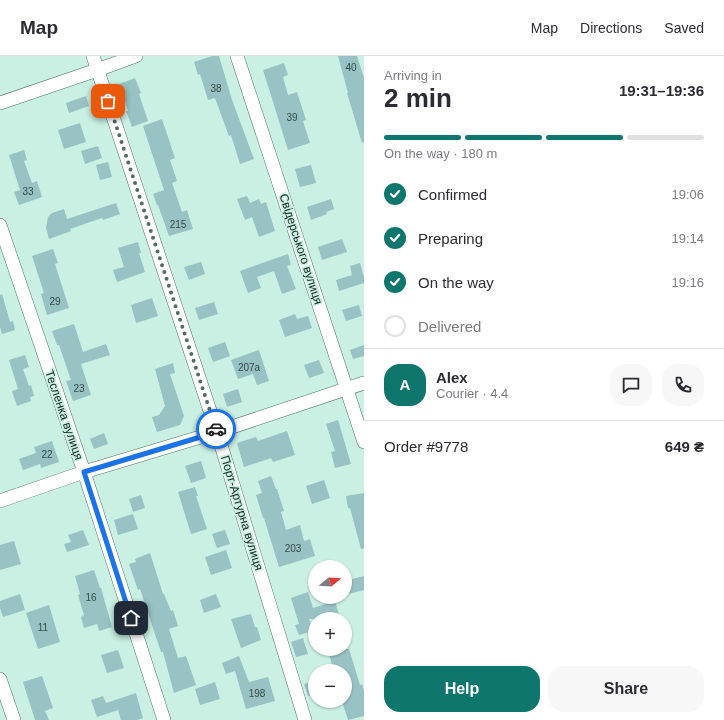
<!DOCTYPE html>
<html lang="en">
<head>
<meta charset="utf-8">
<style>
	:root { --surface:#fff; --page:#f7f7f7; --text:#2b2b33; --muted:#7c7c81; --line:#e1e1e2; --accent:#0f766e }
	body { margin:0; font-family:Arial,sans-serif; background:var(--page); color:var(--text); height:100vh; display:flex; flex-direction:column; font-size:15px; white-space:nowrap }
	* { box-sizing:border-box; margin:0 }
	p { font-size:13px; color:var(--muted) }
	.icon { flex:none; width:22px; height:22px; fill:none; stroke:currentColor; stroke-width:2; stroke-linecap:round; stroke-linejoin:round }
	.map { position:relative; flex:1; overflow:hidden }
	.details { display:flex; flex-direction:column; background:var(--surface); width:360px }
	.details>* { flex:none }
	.needle { width:26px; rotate:72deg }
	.buttons { position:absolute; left:308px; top:504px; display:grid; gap:8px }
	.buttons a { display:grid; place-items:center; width:44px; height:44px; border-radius:50%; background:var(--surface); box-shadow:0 1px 3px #0004; font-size:20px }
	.pin { position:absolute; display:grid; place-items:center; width:34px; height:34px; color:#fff; margin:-17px; border-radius:8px; box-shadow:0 2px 6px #0006 }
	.courier { position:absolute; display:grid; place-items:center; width:40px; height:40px; margin:-20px; border:3px solid #1a73e8; border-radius:50%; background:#fff; color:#222; box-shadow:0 1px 5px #0007 }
	.overview em { font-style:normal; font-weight:700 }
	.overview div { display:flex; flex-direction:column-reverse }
	.overview { display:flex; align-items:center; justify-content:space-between; height:68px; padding:0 20px }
	h1 { font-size:26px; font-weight:700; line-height:30px }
	.bar { display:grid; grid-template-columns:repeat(4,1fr); gap:6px 4px; align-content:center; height:48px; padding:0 20px }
	.bar i { height:5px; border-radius:3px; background:var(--line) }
	.bar .on { background:var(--accent) }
	.bar p { grid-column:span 4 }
	.line { display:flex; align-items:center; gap:10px; padding:0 20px; border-top:1px solid var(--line) }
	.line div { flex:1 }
	.round { display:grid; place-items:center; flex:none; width:42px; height:42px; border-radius:16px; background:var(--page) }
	ol { padding:0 20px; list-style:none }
	li { display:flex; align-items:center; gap:12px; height:44px }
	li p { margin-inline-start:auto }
	li .icon { padding:4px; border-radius:50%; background:var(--accent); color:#fff; stroke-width:4 }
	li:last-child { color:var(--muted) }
	li i { width:22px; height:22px; border:2px solid var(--line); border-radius:50% }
	.button { display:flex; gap:8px; margin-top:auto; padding:8px 20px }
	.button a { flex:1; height:46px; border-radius:16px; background:var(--accent); color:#fff; font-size:16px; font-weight:700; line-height:46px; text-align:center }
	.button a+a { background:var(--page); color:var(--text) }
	header { display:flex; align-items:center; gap:24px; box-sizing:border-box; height:56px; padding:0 20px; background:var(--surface); border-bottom:1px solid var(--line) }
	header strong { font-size:19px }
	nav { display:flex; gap:22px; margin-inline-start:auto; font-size:14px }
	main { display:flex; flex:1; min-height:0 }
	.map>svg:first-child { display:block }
	.building { fill:#98c2c3 }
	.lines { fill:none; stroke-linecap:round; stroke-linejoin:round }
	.minor-casing { stroke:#517468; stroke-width:14 }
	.minor { stroke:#fff; stroke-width:13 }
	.done { stroke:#546b63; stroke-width:4; stroke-dasharray:0 7.2 }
	.route { stroke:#1a73e8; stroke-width:5 }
	.labels { text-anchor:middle; stroke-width:3.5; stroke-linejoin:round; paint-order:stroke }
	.number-label { font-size:10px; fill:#364b47 }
	.street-label { font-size:12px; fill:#15231e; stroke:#c9f0e2 }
</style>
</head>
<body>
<header>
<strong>Map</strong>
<nav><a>Map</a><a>Directions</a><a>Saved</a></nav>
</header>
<main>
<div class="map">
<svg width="364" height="664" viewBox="0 0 364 664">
	<rect width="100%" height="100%" fill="#c9f0e2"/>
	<g class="building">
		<path d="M212,0H219L232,44L254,103L240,108L231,79L229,80L215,42L208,44L200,18L198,19L194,6Z"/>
		<path d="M338,0H357L364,22V86L362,87L347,37H348Z"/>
		<path d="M284,7L288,19L283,21L288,39L297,36L306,64L303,65L310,87L288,94L263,14Z"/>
		<path d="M135,22L141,37L139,38L148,65L132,71L126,55H128L119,28Z"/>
		<path d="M86,40L89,50L69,57L66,47Z"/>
		<path d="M162,63L175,102L170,104L177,125L172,127L182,156L187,154L193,173L169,180L158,149H157L153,138L164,134L143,70Z"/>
		<path d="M80,67L86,86L64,93L58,74Z"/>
		<path d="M98,90L102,102L85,108L81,95Z"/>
		<path d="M24,94L27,104L24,105L32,127L37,125L42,141L19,149L14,136L20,134L9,99Z"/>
		<path d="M108,106L112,121L100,124L96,109Z"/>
		<path d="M311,109L316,127L300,131L295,113Z"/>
		<path d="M247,140L250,147L259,143L261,148L266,146L275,175L259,181L252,161L245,164L237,143Z"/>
		<path d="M331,143L334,153L326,156L327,158L311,164L307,151Z"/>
		<path d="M116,147L120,158L103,164L102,162L70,173L71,175L49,183L46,172L48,161L52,157L64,153L67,163Z"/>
		<path d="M342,183L347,196L322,204L318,191Z"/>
		<path d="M138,186L141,197H139L145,216L117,226L113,214L124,211L118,192Z"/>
		<path d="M53,193L58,207L55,208L69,252L47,259L41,238L44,237L32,200Z"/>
		<path d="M288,198L291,209L287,210L296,233L282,238L274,215L257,221L261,232L248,237L240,215Z"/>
		<path d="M201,206L205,218L189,224L184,211Z"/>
		<path d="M360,207L364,221V227L339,235L336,224L352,219L350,210Z"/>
		<path d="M2,238L10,266L13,265L15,274L2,278L0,271V239Z"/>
		<path d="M152,242L158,260L136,267L131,249Z"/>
		<path d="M214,246L218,258L199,264L195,252Z"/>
		<path d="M359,249L362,260L346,265L342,254Z"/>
		<path d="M295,258L297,263L308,260L312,272L285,281L279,264Z"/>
		<path d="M74,268L83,296L106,288L110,299L81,308L91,339L73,345L66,325L71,324L59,289H57L52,275Z"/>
		<path d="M225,286L230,300L213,306L208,292Z"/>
		<path d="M364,289V300L353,303L350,294Z"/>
		<path d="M259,294L269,325L257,329L253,318L238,323L231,304Z"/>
		<path d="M25,299L29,311L23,313L29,330L31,329L34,340L30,341L31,345L17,350L12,335L18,333L9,304Z"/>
		<path d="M319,304L324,317L309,322L304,309Z"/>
		<path d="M173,307L175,317L170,318L184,360L180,369L157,376L152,361L159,359L165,350L155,313Z"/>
		<path d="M238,333L242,346L227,351L223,338Z"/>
		<path d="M338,364L351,408L335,412L331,396L335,395L326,368Z"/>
		<path d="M287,375L295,399L273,406L271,402L244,411L237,387L256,381L258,385Z"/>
		<path d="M104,377L108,388L94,393L90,383Z"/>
		<path d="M52,385L59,406L41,412L40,408L23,414L19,403L36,397L34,391Z"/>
		<path d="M201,405L206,422L191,427L185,410Z"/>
		<path d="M271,420L276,433H277L284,455L281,456L286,474L300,469L304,485L310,483L315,500L279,511L264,462H263L256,439L262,437L258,425Z"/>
		<path d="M324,424L330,442L312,448L306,430Z"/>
		<path d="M195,431L198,440H196L207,473L191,478L178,436Z"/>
		<path d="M364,437V492L361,493L350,452H348L346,440Z"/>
		<path d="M141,439L145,452L133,456L129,443Z"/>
		<path d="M133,458L138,473L118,479L114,464Z"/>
		<path d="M83,474L89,489L67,496L64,488L71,486L68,479Z"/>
		<path d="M225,474L230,488L217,492L212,478Z"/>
		<path d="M14,485L21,508L0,514V489Z"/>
		<path d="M226,494L232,512L211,519L205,501Z"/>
		<path d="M150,497L163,538H164L171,555L173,554L178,570L169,573L178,602L186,600L196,629L174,637L163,596H161L140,533L138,534L129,508L136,506L135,503Z"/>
		<path d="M94,514L100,532H101L112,571L99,575L97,568L84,572L81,561L84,559L78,539L80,538L75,520Z"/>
		<path d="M364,520V534L348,538L345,525Z"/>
		<path d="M308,536L313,552L335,545L340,563H309L313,575L299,579L295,569L299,568L291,542Z"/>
		<path d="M20,538L25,554L3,561L0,552V545Z"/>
		<path d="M216,538L221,551L204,557L200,544Z"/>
		<path d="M49,549L60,586L38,593L26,557Z"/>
		<path d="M251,558L255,571H257L261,584L241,592L231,563Z"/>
		<path d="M303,582L308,598L296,601L291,586Z"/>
		<path d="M335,593H349L360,629L362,628L364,635V660L348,664L342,645H345V615H334L328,595Z"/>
		<path d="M118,594L124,612L107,617L101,599Z"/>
		<path d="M239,600L249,626L268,621L275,645L246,653L235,615L226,618L222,607Z"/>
		<path d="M42,620L53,652L45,655L49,664H35L23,626Z"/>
		<path d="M315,625V638L308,640L304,628Z"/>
		<path d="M215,626L220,643L200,649L195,633Z"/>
		<path d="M136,637L143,662L137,664H121L118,654L97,661L91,644L103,640L106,647Z"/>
	</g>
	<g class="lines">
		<defs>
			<g id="minor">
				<path d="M93,0L217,376L305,664"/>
				<path d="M237,0L364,386"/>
				<path d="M0,47L97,14L136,0"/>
				<path d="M0,169L84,416L164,664"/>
				<path d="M0,445L84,416L217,376L364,327"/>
				<path d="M0,623L14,664"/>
			</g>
		</defs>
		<use href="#minor" class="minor-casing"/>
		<use href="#minor" class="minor"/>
	</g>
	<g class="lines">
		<path class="done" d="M108,45L216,373"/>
		<path class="route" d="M131,562L84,416L217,376L216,373"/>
	</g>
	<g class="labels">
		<g class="number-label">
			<text x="351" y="15">40</text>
			<text x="216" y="36">38</text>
			<text x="292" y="65">39</text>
			<text x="28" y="139">33</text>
			<text x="178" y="172">215</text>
			<text x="55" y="249">29</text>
			<text x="249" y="315">207а</text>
			<text x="79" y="336">23</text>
			<text x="47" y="402">22</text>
			<text x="293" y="496">203</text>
			<text x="91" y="545">16</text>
			<text x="43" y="575">11</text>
			<text x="257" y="641">198</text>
		</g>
		<g class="street-label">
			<text transform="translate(301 193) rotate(72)" y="4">Свідерського вулиця</text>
			<text transform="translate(64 359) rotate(71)" y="4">Тесленка вулиця</text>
			<text transform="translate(242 457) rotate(73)" y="4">Порт-Артурна вулиця</text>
		</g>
	</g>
</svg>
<div class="buttons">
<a><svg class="needle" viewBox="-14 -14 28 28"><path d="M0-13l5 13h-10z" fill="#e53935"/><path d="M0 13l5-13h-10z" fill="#7c7c81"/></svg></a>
<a>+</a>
<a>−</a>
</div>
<div class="pin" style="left:108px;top:45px;background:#ea580c"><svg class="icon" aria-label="bag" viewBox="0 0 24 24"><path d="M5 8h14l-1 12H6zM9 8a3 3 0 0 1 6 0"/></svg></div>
<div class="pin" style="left:131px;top:562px;background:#1f2937"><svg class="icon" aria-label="home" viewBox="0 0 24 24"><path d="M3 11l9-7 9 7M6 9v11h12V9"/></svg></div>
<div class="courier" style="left:216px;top:373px"><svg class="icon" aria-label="car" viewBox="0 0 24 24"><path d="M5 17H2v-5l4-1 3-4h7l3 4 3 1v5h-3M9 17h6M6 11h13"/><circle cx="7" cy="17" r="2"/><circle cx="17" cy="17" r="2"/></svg></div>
</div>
<section class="details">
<div class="overview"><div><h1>2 min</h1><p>Arriving in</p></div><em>19:31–19:36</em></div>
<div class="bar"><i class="on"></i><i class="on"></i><i class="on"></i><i></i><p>On the way · 180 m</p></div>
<ol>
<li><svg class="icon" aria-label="check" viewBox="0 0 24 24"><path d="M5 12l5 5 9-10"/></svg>Confirmed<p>19:06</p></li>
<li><svg class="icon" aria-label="check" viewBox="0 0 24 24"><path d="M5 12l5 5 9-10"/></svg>Preparing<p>19:14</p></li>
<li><svg class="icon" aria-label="check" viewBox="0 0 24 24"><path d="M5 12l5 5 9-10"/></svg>On the way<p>19:16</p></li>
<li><i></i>Delivered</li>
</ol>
<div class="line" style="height:72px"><b class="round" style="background:var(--accent);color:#fff">A</b><div><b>Alex</b><p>Courier · 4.4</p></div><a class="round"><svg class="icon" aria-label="chat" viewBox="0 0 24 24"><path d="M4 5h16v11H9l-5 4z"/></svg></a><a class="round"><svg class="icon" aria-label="phone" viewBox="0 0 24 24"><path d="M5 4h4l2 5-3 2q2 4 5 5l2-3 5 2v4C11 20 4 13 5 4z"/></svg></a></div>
<div class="line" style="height:52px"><div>Order #9778</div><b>649 ₴</b></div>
<div class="button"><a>Help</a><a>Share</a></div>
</section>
</main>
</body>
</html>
